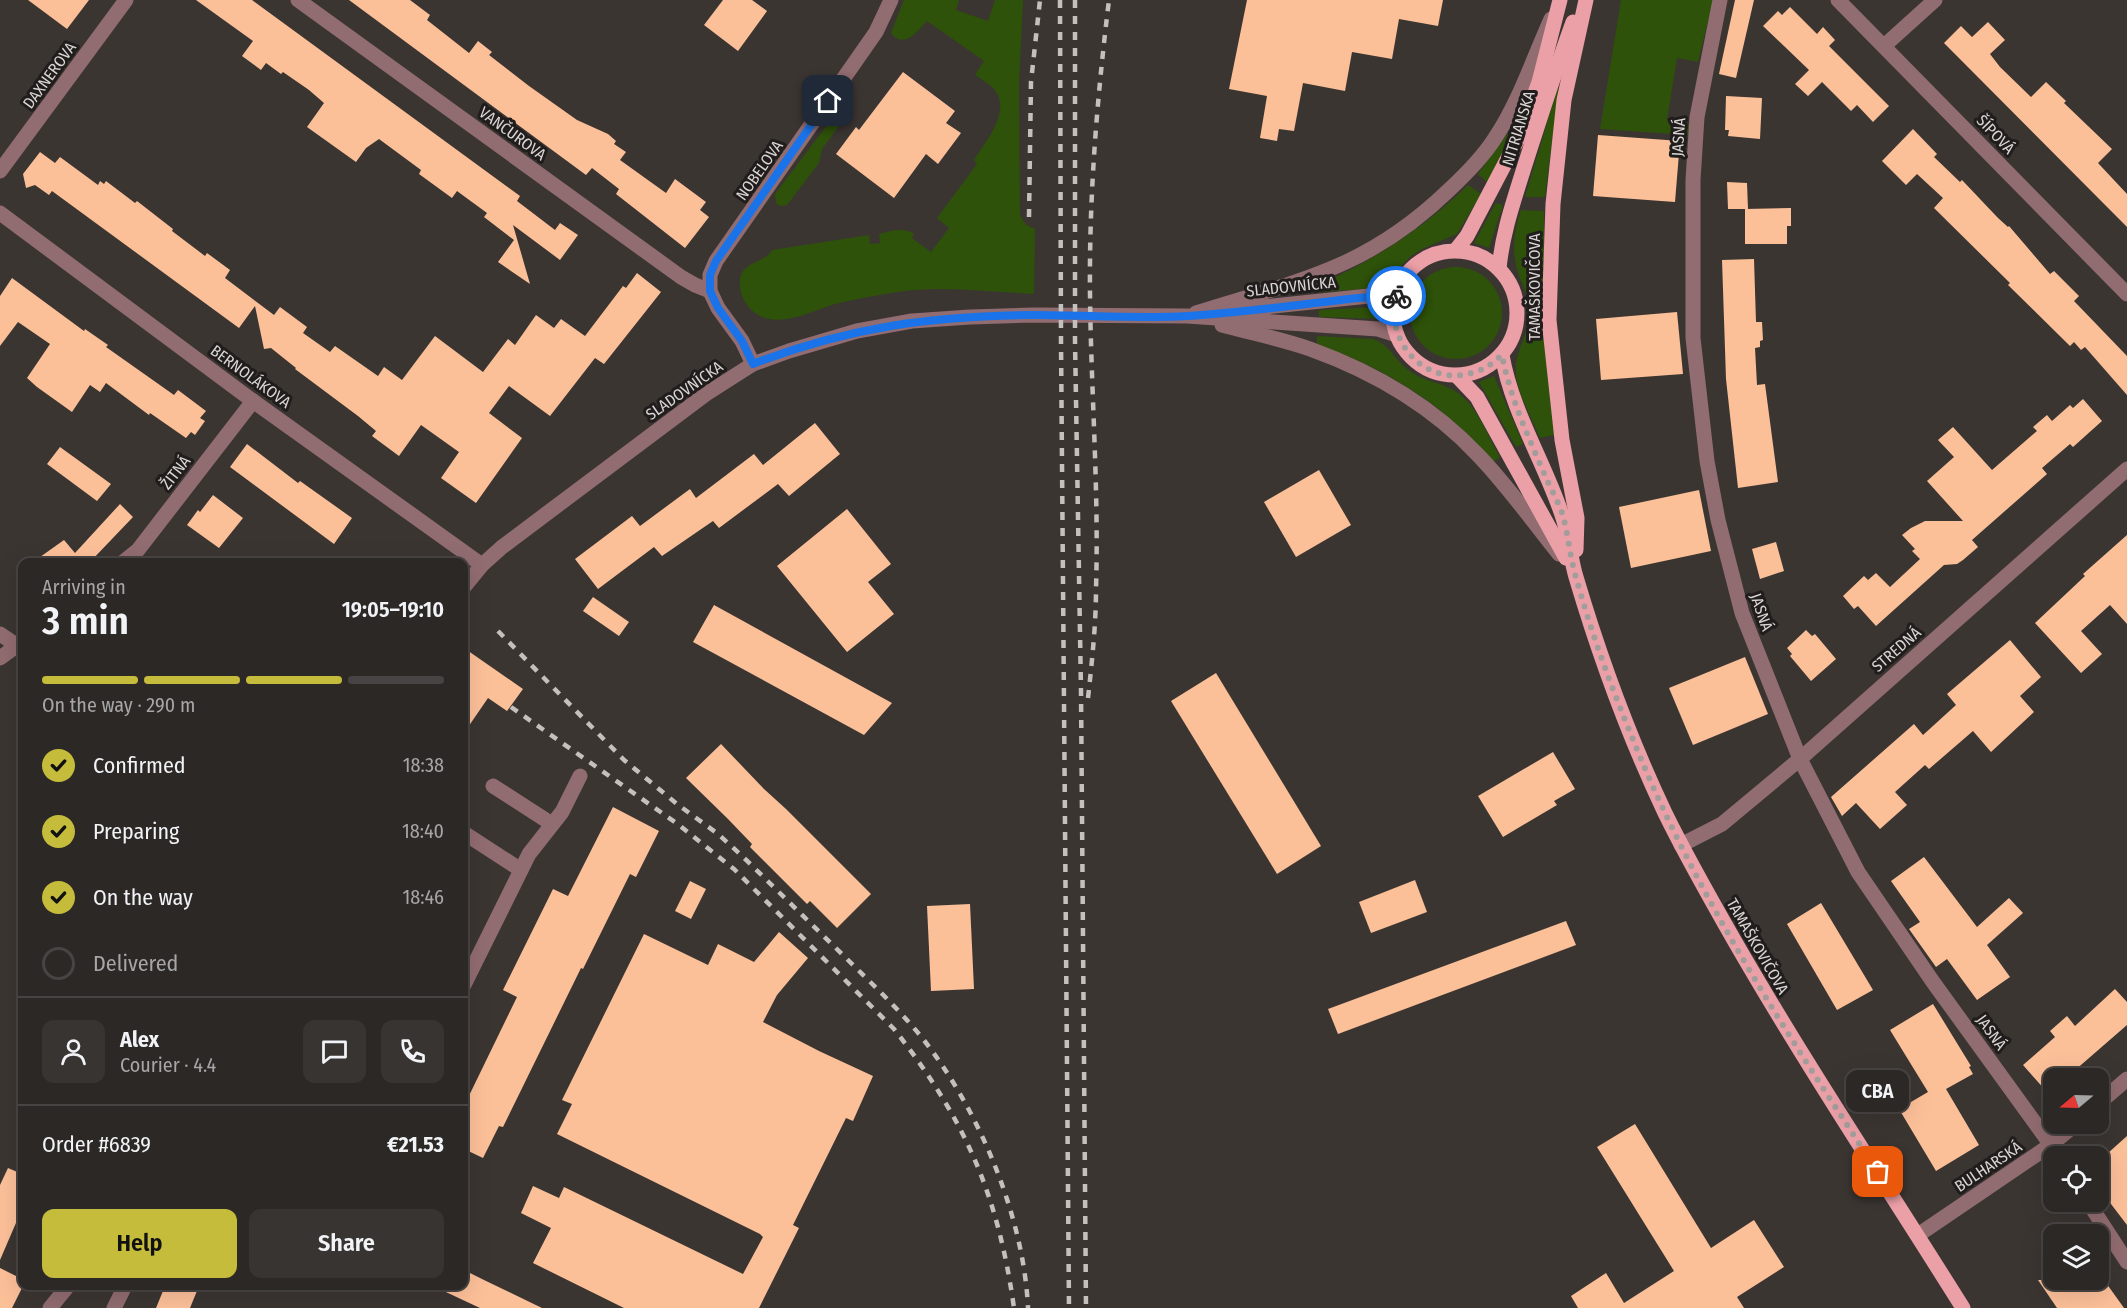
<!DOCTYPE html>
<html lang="en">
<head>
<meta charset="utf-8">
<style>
	:root { --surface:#2c2826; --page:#383432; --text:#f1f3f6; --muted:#a6a6a7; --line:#484443; --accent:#c6bc3c }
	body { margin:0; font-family:"Fira Sans Condensed",sans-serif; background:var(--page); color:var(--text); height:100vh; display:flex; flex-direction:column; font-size:22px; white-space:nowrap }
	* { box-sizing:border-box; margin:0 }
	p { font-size:20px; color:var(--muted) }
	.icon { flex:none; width:33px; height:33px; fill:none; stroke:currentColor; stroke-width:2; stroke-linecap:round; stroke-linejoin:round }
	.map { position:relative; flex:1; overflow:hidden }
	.sheet { position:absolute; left:18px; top:558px; width:450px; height:732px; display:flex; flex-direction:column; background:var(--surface); border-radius:12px; box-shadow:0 6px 24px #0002,0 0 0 2px var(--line) }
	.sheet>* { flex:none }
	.needle { width:39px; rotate:251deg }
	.buttons { position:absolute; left:2043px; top:1068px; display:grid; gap:12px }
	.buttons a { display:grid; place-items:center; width:66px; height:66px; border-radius:12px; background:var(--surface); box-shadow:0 6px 24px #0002,0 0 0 2px var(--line); font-size:30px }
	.pin { position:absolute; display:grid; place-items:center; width:51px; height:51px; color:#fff; margin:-26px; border-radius:12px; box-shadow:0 3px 9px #0006 }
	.courier { position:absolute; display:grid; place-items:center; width:60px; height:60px; margin:-30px; border:4px solid #1a73e8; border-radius:50%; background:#fff; color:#222; box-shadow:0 2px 8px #0007 }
	.bubble { position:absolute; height:42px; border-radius:12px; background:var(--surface); box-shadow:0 6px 24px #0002,0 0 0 2px var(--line); font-size:20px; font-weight:600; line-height:42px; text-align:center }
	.overview em { font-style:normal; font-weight:600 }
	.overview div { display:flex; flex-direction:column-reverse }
	.overview { display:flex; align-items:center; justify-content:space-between; height:102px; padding:0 24px }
	h1 { font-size:39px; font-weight:600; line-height:45px }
	.bar { display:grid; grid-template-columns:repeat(4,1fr); gap:9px 6px; align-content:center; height:72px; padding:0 24px }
	.bar i { height:8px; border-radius:4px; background:var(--line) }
	.bar .active { background:var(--accent) }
	.bar p { grid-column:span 4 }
	.line { display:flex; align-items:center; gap:15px; padding:0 24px; border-top:2px solid var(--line) }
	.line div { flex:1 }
	.round { display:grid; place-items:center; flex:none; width:63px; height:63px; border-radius:12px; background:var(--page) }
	ol { padding:0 24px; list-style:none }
	li { display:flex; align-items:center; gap:18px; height:66px }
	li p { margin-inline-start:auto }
	li .icon { padding:6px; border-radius:50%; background:var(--accent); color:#111; stroke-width:4 }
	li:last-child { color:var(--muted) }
	li i { width:33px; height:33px; border:3px solid var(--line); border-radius:50% }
	.action { display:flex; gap:12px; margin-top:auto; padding:12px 24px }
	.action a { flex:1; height:69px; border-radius:12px; background:var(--accent); color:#111; font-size:24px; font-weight:600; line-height:69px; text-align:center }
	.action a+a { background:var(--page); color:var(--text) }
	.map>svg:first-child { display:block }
	.green { fill:#2e5209 }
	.building { fill:#fcc099 }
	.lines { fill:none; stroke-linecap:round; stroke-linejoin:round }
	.minor { stroke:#916c70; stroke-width:15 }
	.major { stroke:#eb9fa7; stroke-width:15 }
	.rail { stroke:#c4c0bd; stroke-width:4.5; stroke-dasharray:8 8; stroke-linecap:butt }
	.done { stroke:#a29d9b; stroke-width:6; stroke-dasharray:0 10.8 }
	.route { stroke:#1a73e8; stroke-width:8 }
	.labels { text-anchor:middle; stroke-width:6; stroke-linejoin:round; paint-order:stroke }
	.street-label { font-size:16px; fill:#d9d5d3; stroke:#201d1c }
</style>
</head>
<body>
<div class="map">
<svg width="2127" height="1308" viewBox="0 0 2127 1308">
	<rect width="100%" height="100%" fill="#3b3532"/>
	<g class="green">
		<path d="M904,0H959L956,10L988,21L995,0H1023L1019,84L1020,215C1024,222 1027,228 1035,228L1034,294C989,292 943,285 898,292C877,295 856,299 835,304C815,310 790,323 769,319C751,316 738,298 740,279C743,261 765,263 772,250L869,235L870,244L880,243L879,234C892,231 902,227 914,234L912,238L931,252L949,228L937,218L977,164L974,160C986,141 1015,108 991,86C986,82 980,78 975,75L984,61L927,21C918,31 904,50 891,33Z"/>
		<path d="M1621,0H1713L1698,62L1677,58L1667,120L1689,124V135L1600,129Z"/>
		<path d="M1559,88L1545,197H1525L1557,89Z"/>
		<path d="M844,106L850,109L849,112L822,149L819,163L787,205L780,206L776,203L775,194L840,108Z"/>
		<path d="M1515,123V129L1487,182L1478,174Z"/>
		<path d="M1468,185L1481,194L1457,234L1422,249L1411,256L1389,278L1377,284L1363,289L1320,292V284C1375,260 1425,227 1468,185Z"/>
		<path d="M1496,203L1503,205L1489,248L1474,243Z"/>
		<path d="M1521,210L1544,211L1545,350L1554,435L1540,438C1531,416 1513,387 1516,363C1519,344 1531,329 1529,309C1528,298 1524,288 1520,278C1511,254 1513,233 1521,210Z"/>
		<circle cx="1456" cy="313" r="46"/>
		<path d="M1383,307V319L1319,317V310Z"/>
		<path d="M1317,336L1373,339C1391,346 1393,358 1407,369C1421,381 1437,381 1453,390C1476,402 1487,435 1500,457L1493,462C1448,407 1385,367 1317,345Z"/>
		<path d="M1494,376L1523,444L1516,447L1479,382Z"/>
	</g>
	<g class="building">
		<path d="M28,0H89L67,29Z"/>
		<path d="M196,0H252L520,196L517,201L555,230L560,223L578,235L560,260L513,225L530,284L498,262L514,240L484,217L487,213L457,191L452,198L419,174L421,170L379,139L366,148L356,162L307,127L324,103L309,90L283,72L281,74L266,63L261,70L242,56L253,41Z"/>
		<path d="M349,0H410L430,15L427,20L469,53L478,41L492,52L489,55L529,86L577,120L608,134L616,141L614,144L626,152L620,160L666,193L675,179L706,202L700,210L709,217L685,248L616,194L619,189L592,168L586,175Z"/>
		<path d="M723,0H752L767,11L738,51L704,25Z"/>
		<path d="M1247,0H1443L1438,26L1399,19L1392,59L1352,52L1345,91L1303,83L1294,131L1279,129L1277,141L1260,138L1267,96L1229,89Z"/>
		<path d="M1735,0H1754L1736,78L1719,74Z"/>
		<path d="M1790,7L1817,34L1823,27L1835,40L1829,46L1889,106L1873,122L1857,105L1851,111L1822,82L1808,96L1795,84L1809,70L1763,26L1778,11L1782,15Z"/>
		<path d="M1988,22L2005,40L1990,54L2000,67L2031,97L2046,82L2066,101L2064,103L2112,149L2098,163L2127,194V227L1944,43L1961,26L1972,37Z"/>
		<path d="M903,72L955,111L946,123L961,133L938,164L926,154L894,198L836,154L856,127L859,130Z"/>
		<path d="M1726,96L1762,98L1760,139L1728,136L1729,130H1725Z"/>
		<path d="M1913,129L1937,154L1934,157L1960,182L1962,180L1998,218L2008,227L2009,226L2050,274L2054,271L2079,296L2074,301L2127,356V395L2085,347L2081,350L2074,342L2070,346L2008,285L2010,283L1934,208L1943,198L1917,174L1906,185L1882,161Z"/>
		<path d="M1598,135L1680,141L1675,202L1593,196Z"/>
		<path d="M40,152L55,163L60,157L98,185L100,181L104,184L106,181L135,203L137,201L173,229L172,231L205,256L207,253L230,270L225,278L274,315L280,307L307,327L303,333L330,352L335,346L378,376L384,367L402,380L435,336L483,372L508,339L515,345L536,315L554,328L561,319L585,336L623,286L626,288L637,273L661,292L604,364L595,358L550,416L509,386L489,413L522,438L476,503L441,478L459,452L421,425L399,456L372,436L376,431L358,416L295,369L296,368L271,348L264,349L255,306L239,328L52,191L49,195L35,185L26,188L23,174Z"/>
		<path d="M1727,182L1747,183L1748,209H1728Z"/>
		<path d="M1791,208V226H1787V244H1745V209Z"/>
		<path d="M1754,259L1756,322H1762L1763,340L1760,341V347L1755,348L1757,385L1765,384L1778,482L1738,488L1726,379L1722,260Z"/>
		<path d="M12,278L84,331L85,329L108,345L106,347L174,395L178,390L206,411L200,418L205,421L195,435L191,432L186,438L150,413L149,415L106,383L100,392L90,385L72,412L37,387L27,378L50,344L18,322L0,346V296Z"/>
		<path d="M1677,312L1683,374L1601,380L1596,319Z"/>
		<path d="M2083,399L2102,421L2073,447L2070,444L2042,468L2047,474L1972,540L1978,547L1963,560L1957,564L1944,565L1876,626L1858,606L1854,609L1843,596L1864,576L1868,580L1876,573L1890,587L1920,559L1912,551L1915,549L1902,535L1911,528L1925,521H1963L1927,481L1954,457L1938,440L1953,427L1992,470L2037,431L2033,427L2047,415L2052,421L2070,405L2073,408Z"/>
		<path d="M815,423L840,454L789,496L778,484L719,528L713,521L662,556L654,547L598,589L575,559L632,516L640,526L690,489L696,498L754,454L763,465Z"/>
		<path d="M247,444L298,483L300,481L352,518L334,544L230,467Z"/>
		<path d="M60,447L111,484L97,501L47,464Z"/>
		<path d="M1319,470L1351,525L1296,557L1264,502Z"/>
		<path d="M1699,490L1711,551L1631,568L1619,507Z"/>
		<path d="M213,495L243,518L219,548L187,525L198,510L200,512Z"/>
		<path d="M120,504L133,517L90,562H33L64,540L75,553Z"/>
		<path d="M847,509L891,564L868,582L894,614L847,652L777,566Z"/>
		<path d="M2127,535V624L2110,605L2081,631L2102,654L2081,673L2035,623L2085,576L2083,574Z"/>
		<path d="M1776,542L1784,571L1760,579L1752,549Z"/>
		<path d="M593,597L629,622L619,636L583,611Z"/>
		<path d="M714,605L872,692L892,703L864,735L693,642Z"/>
		<path d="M1806,630L1812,636L1815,634L1836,659L1811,681L1790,656L1792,654L1787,648Z"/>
		<path d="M2010,640L2041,677L2020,696L2034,712L1991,752L1973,731L1929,769L1925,765L1895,792L1907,805L1880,829L1856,803L1842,816L1831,797L1914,724L1923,735L1956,705L1947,694Z"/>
		<path d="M464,648L523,689L507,711L488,698L464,733Z"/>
		<path d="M1745,657L1768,714L1693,745L1669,688Z"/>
		<path d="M1216,673L1321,846L1277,874L1171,701Z"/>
		<path d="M721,744L764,789L786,809L871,894L837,928L810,901L807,904L750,847L752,844L728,819L686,778Z"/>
		<path d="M1553,752L1575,789L1554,801L1557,805L1503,837L1478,796Z"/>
		<path d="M613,807L659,831L636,877L630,874L583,969L581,968L503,1127L499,1126L483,1158L464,1149V1106L517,997L503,990L553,889L568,896Z"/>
		<path d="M1924,857L1977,927L2009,898L2023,913L1987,945L2010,977L1977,1000L1947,959L1936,967L1909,929L1920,922L1891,881Z"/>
		<path d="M1415,880L1427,912L1371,933L1359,902Z"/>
		<path d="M690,881L706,889L691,919L675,911Z"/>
		<path d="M1821,903L1873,990L1837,1010L1787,924Z"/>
		<path d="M970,904L974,989L931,991L927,906Z"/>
		<path d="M1566,921L1576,945L1338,1034L1328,1009Z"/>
		<path d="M779,932L808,958L777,995L763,1022L819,1051L873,1076L853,1121L846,1118L793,1225L799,1228L759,1308H624L533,1263L551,1228L521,1213L533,1186L559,1198L564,1187L743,1274L763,1237L760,1234L557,1134L572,1104L562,1100L644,934L708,965L718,944L754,962Z"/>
		<path d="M2115,989L2127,1002V1025L2066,1078H2054V1100L2023,1065L2055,1037L2050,1031L2067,1016L2075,1026Z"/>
		<path d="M1933,1004L1971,1066L1969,1067L1973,1074L1946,1089L1979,1145L1936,1171L1899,1109L1928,1092L1890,1030Z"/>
		<path d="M1635,1124L1711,1248L1754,1220L1784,1267L1737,1297L1744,1308H1578L1571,1296L1606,1273L1624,1303L1674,1271L1597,1147Z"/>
		<path d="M2127,1136V1225L2098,1187V1162Z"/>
		<path d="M8,1168L22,1174V1209L0,1260V1185Z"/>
		<path d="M0,1268L22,1279L23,1286L12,1308H0Z"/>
		<path d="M464,1270L484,1280L542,1308H480L433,1286H464Z"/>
		<path d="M2038,1280H2104L2124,1308H2057Z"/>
		<path d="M165,1286H199L190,1308H156Z"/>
	</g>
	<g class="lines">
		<g class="minor">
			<path d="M298,0L681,277L695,285L710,291"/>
			<path d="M1720,0L1697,117L1693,180V338L1707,461L1718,520L1742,613L1800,759L1858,872L1933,982L2059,1156"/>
			<path d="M1838,0L2127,294"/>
			<path d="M1884,46L1935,0"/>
			<path d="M0,171L126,0"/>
			<path d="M0,213L253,401L482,565"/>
			<path d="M1226,311L1378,295L1397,290"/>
			<path d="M1196,313C1246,297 1298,284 1346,262C1385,244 1419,219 1450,189C1466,174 1483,157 1495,138C1519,102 1533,59 1551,19"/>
			<path d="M1222,325C1251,333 1282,339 1310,349C1374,372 1432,406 1478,455C1508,486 1533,522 1559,554"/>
			<path d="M753,364L742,341L718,308L710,291V275L716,261L876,32L891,0"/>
			<path d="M123,562L138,550L253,401"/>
			<path d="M464,587L482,565L502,547L706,394L753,364L789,351L857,331L912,321L970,317L1033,315L1187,316L1378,329L1397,335"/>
			<path d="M0,634L22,649"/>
			<path d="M0,658L22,642"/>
			<path d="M493,786L552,824"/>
			<path d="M464,833L521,870"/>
			<path d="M1681,845L1722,824L1800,759L2127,469"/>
			<path d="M464,985L529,854L562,812L580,776"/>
			<path d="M2098,1104L2127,1079"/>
			<path d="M2088,1202L2127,1262"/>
			<path d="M1918,1235L2052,1144L2076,1124"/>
			<path d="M50,1308L68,1286"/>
			<path d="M114,1308L125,1286"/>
		</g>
		<g class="major">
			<path d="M1456,250L1467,236L1520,135L1539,82L1560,0"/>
			<circle cx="1455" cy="313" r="62"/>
			<path d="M1499,269C1502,235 1513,203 1523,171C1539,121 1555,71 1573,22"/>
			<path d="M1502,355C1512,412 1544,461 1562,515C1569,535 1570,557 1576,577C1600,658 1629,737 1665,813C1686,856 1710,898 1734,940C1806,1065 1886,1185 1963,1308"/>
			<path d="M1457,376L1477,397L1566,558"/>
			<path d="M1576,550L1577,518L1562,440L1549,320L1553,204L1564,100L1586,0"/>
		</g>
		<g class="rail">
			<path d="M1060,0L1061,341L1069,1308"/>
			<path d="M1075,0V341L1081,691L1086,1308"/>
			<path d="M1029,217L1031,82L1040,0"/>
			<path d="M498,631L624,760L677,804L718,834L740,854C775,888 809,922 844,956C871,983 899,1009 923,1039C979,1110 1024,1217 1028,1308"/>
			<path d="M1088,698C1092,661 1096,625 1096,589C1099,491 1091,392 1090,294C1089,196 1097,98 1109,0"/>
			<path d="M511,707L679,825L734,869L894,1029C965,1119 998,1194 1014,1308"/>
		</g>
	</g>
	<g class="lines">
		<path class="done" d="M1396,296C1384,342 1427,389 1475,372C1486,369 1494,362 1502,355C1510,398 1529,438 1546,478C1552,491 1559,503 1563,516C1568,535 1570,555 1575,574C1590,629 1610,684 1632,737C1693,891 1787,1034 1878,1172"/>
		<path class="route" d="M828,101L716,261L710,275V291L718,308L742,341L753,364C849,327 931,316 1033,315C1085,315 1137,319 1188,316C1251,312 1315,302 1378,296L1397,290L1396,296"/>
	</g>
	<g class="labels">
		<g class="street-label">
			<text transform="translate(49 75) rotate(-54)" y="6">DAXNEROVA</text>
			<text transform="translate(1518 128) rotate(-73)" y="6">NITRIANSKA</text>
			<text transform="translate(513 133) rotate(36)" y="6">VANČUROVA</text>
			<text transform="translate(1996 134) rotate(46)" y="6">ŠÍPOVÁ</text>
			<text transform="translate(1678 137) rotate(-86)" y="6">JASNÁ</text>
			<text transform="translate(759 170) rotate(-55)" y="6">NOBELOVA</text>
			<text transform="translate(1291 286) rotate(-6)" y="6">SLADOVNÍCKA</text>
			<text transform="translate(1534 287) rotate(-90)" y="6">TAMAŠKOVIČOVA</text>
			<text transform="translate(251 376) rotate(36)" y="6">BERNOLÁKOVA</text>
			<text transform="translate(684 390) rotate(-35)" y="6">SLADOVNÍCKA</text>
			<text transform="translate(175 472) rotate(-52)" y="6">ŽITNÁ</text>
			<text transform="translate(1762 612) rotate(71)" y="6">JASNÁ</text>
			<text transform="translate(1896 649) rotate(-41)" y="6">STREDNÁ</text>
			<text transform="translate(1758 946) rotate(60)" y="6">TAMAŠKOVIČOVA</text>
			<text transform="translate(1992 1032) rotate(54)" y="6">JASNÁ</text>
			<text transform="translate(1988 1166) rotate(-34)" y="6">BULHARSKÁ</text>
		</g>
	</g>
</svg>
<div class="buttons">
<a><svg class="needle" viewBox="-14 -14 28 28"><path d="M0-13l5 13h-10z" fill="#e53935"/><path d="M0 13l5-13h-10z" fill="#a6a6a7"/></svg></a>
<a><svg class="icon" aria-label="locate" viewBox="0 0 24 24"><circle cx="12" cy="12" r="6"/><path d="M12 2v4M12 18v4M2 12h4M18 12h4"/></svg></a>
<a><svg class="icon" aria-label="layers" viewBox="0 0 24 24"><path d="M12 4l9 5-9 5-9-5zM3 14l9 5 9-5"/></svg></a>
</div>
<div class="pin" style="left:1878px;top:1172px;background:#ea580c"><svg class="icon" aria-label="bag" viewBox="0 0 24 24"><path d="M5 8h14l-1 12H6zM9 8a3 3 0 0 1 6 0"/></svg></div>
<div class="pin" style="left:828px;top:101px;background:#1f2937"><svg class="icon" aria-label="home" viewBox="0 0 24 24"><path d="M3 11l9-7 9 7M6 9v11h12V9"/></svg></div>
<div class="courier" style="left:1396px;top:296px"><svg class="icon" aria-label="bike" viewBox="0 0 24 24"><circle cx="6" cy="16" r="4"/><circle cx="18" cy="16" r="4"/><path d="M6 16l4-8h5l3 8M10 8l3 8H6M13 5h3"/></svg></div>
<div class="bubble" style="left:1846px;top:1070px;width:63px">CBA</div>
<section class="sheet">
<div class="overview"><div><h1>3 min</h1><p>Arriving in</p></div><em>19:05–19:10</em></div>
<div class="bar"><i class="active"></i><i class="active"></i><i class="active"></i><i></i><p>On the way · 290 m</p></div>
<ol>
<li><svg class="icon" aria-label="check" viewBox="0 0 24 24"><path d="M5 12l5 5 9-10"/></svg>Confirmed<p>18:38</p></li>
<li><svg class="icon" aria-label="check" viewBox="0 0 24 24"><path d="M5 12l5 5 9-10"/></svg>Preparing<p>18:40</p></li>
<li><svg class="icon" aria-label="check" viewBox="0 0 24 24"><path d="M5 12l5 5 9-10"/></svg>On the way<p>18:46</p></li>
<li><i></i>Delivered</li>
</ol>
<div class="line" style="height:108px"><a class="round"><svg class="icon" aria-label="person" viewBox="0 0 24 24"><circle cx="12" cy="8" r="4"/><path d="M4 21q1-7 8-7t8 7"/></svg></a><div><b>Alex</b><p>Courier · 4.4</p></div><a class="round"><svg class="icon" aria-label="chat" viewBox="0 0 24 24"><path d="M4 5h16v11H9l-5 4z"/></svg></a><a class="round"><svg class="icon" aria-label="phone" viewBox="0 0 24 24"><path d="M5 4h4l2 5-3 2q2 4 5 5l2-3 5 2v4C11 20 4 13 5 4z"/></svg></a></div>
<div class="line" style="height:78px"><div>Order #6839</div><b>€21.53</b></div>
<div class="action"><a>Help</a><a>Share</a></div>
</section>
</div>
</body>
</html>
